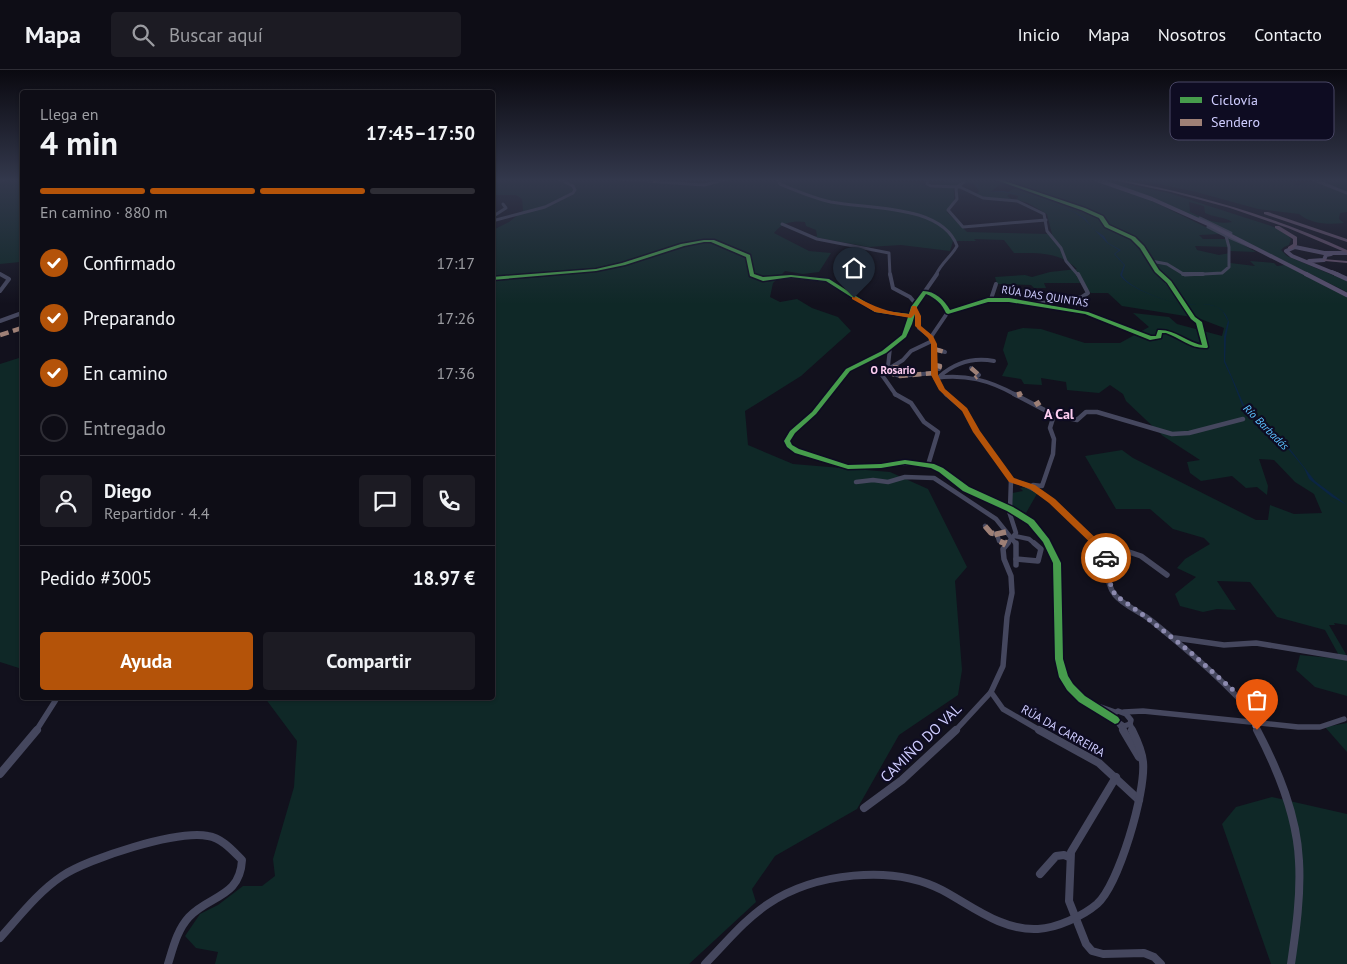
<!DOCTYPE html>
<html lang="es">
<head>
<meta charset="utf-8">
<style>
	:root { --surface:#0e0d16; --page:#1c1b23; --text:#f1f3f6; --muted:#9b9ca1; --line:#2e2d35; --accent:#b45309 }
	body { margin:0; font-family:"PT Sans",sans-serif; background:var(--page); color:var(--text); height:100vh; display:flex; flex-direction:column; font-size:19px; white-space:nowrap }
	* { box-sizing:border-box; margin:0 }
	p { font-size:16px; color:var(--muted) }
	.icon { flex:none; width:28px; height:28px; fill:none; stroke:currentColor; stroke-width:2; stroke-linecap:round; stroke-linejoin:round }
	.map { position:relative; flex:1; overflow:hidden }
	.side { position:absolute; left:20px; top:20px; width:475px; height:610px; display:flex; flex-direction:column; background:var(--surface); border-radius:5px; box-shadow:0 1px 4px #0004,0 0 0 1px var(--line) }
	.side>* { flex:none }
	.pin { position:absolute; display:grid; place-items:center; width:42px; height:42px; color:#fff; margin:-51px -21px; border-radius:50% 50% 50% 0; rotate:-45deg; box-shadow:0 0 5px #0007 }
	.pin .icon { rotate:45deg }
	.courier { position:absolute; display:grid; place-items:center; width:50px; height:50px; margin:-25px; border:4px solid #b45309; border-radius:50%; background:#fff; color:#222; box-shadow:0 1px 6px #0007 }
	.summary em { font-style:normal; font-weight:600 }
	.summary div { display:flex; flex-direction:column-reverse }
	.summary { display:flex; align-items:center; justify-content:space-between; height:85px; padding:0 20px }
	h1 { font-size:32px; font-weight:600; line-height:38px }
	.bar { display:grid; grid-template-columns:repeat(4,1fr); gap:8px 5px; align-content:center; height:60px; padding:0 20px }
	.bar i { height:6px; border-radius:4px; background:var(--line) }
	.bar .selected { background:var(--accent) }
	.bar p { grid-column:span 4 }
	.line { display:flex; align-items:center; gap:12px; padding:0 20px; border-top:1px solid var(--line) }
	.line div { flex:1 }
	.round { display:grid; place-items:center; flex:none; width:52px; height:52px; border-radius:5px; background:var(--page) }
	ol { padding:0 20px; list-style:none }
	li { display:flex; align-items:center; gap:15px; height:55px }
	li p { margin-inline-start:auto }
	li .icon { padding:5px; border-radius:50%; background:var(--accent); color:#fff; stroke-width:4 }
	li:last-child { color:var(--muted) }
	li i { width:28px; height:28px; border:2px solid var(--line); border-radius:50% }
	.cta { display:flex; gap:10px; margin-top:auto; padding:10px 20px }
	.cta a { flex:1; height:58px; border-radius:5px; background:var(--accent); color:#fff; font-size:20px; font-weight:600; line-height:58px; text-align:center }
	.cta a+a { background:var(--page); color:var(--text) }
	header { display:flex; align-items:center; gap:30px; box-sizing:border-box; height:70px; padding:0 25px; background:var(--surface); border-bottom:1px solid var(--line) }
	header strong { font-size:24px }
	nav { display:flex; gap:28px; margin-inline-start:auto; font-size:18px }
	.search { width:350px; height:45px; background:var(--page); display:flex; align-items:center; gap:12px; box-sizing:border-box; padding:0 18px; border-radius:5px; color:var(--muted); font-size:19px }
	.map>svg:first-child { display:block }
	.green { fill:#0f2827; fill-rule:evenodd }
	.water { fill:#0b2544 }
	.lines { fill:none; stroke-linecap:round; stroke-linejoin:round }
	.minor-far4 { stroke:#45475e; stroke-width:3 }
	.minor-far3 { stroke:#45475e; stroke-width:4 }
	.minor-far2 { stroke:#45475e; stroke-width:4.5 }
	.minor-far1 { stroke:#45475e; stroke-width:5.5 }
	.minor { stroke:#45475e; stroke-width:8 }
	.major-far1 { stroke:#595170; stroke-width:4 }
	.major { stroke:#595170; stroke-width:4.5 }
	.highway { fill:#65506b; fill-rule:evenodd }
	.quiet-far3 { stroke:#9e8076; stroke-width:4; stroke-dasharray:8 4; stroke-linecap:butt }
	.quiet-far2 { stroke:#9e8076; stroke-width:4.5; stroke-dasharray:9 4.5; stroke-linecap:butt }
	.quiet-far1 { stroke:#9e8076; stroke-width:5.5; stroke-dasharray:12 5.5; stroke-linecap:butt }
	.quiet { stroke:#9e8076; stroke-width:8; stroke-dasharray:14 8; stroke-linecap:butt }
	.cycleway-casing { stroke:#0e0c22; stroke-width:3 }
	.cycleway { fill:#469c4c; fill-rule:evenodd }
	.route { fill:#b45309 }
	.done { stroke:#8d8bb0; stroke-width:5; stroke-dasharray:0 9 }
	.labels { text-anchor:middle; stroke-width:4.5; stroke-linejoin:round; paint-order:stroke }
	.far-street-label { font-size:11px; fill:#cfcdff; stroke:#0e0c22 }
	.far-neighbourhood-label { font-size:11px; font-weight:bold; fill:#ffcff2; stroke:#0e0c22 }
	.far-water-label { font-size:11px; font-style:italic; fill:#5bc2ff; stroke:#0e0c22 }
	.street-label { font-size:12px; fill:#cfcdff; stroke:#0e0c22 }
	.neighbourhood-label { font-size:14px; font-weight:bold; fill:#ffcff2; stroke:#0e0c22 }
	.near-street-label { font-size:15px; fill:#cfcdff; stroke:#0e0c22 }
	.key { fill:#0e0c22; stroke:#484664; stroke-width:1 }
	.key-label { font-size:14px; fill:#cfcdff }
</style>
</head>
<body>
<header>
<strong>Mapa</strong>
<div class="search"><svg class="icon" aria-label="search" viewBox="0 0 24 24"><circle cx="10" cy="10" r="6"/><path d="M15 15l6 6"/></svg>Buscar aquí</div>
<nav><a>Inicio</a><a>Mapa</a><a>Nosotros</a><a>Contacto</a></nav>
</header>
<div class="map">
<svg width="1347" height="894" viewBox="0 0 1347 894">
	<rect width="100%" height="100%" fill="#12111d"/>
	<g class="green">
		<path d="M0,109H22V193L20,192L0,194Z"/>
		<path d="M493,109H570L710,115L730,109H844L904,112L923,114L931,118H953C956,129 954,134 947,142L967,162L1052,164L1047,144L1028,133L1017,130L1018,126L1010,124L1007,126L1013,130L984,127L976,125L979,121L974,114L962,112L955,116H937C947,104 989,108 1003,113L990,122H1008L1016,118L1098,147C1106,157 1119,166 1132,167L1108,156L1102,147L1083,139L1013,116H1024L1022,114H1009L996,109H1093L1148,129L1220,164L1199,165L1203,169H1232L1256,182L1230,181L1227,177L1195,176L1197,180L1219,185L1230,183V193L1255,196L1250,191L1274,193L1277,196L1285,195L1347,227V555L1334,553L1335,555H1329L1347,586V626L1315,617L1296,600L1300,585L1341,589L1325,560L1277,547L1250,512L1217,511L1236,540L1217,539L1203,542L1180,536L1175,524L1196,507L1177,498L1185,489L1210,474L1204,468L1173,459L1150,439H1116L1085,386L1122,380L1133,388L1256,450H1268L1270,435L1294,444L1322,443L1314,424L1295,412L1274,390L1259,389L1268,416L1267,425L1257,417L1246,418L1232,406L1201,411L1190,403L1187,392L1200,390L1163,366L1126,331L1123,324L1110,315L1099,323L1067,320L1066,312L1041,308L1042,315L1024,314L1021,309L1002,306L1008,294L1003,280L1008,262L1023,258L1041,259L1085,273H1120L1149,257L1133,243L1169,247L1177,254L1222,266L1224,258L1198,248L1122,236L1108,223H1091L1081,213H1044L1046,218H1034L1031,215L997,214L995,207L1025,205L1032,207L1050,202L1077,199C1059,181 1036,183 1014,183L1004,170L974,169L976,171H953L950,181L901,175L868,177L814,167L817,166L816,160L806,156L805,152C792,150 782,153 774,163L809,181L831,183L819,202L803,204L785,201L773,213L770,227L780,232L797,229L812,238L838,247L851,261L801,306L745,341L748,375L793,394L890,402L928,419L967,497L955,511L962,600L958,625L899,665L857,739L775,786L752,819L756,832L689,894H215L218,882L196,878L185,866L200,844L218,835L243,816H262L275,806L273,789L294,717L297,671L265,628H492L493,160L509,152L523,141L522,129L516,125H493Z"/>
		<path d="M1099,109L1169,123L1274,157L1286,163L1291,169L1289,175L1284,177L1281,180L1287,186L1347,211V222L1196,148ZM1189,132L1204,136L1205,143C1213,147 1225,147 1232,152C1216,155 1203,148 1190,142Z"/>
		<path d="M1135,109H1297L1289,111L1297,115L1314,111L1310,109H1347V142L1340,143L1339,149L1344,153C1329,155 1311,154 1299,144L1258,139L1196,122Z"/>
		<path d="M22,287V599L0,592V294Z"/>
		<path d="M1026,417L1038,422L1026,443L1011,436L1012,423L1023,421L1020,418Z"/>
		<path d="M1347,653V682L1325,657Z"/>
		<path d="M1272,727L1347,744V894H1271L1222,754L1236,737Z"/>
	</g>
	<path class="water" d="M976,109L979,118L985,122L1003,121L1033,127L1075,142L1085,148L1093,159L1104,166L1108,173L1121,180L1115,184L1125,195L1122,205C1128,218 1169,233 1184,234C1203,235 1222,230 1229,252L1226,267L1225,291L1244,335L1257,350L1286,374L1315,411L1347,435L1332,427L1309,409L1304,398L1284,374L1255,350L1242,335L1231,307L1224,292V266L1228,251L1222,240C1210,231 1197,236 1184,234C1169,233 1127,218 1120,205L1124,195L1114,184L1119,180L1107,173L1083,148L1074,142L1033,127L1003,122H985L977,117Z"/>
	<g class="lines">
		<g class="minor-far4">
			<path d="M618,109L704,115L728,109"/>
			<path d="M781,109L778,111L780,114C797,121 813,128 831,132C867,139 942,134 957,176C951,187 941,193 936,205"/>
			<path d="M928,109L927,114L931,116L960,117L983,128L1017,131L1044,144L1047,161L1061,178L1066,191L1078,205"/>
			<path d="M964,109V112L956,118L957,129L948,140L963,157L1046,150"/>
			<path d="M995,109L1101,147C1110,161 1120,159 1133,168C1146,177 1150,195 1162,205"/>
			<path d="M1312,109L1347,123"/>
			<path d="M0,111L8,109"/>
			<path d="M492,147L506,138L503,134"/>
			<path d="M1200,148L1231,163L1227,164"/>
			<path d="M492,151L545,137L573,123L575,120L573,116L559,109"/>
			<path d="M782,154L817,169L889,183L890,205"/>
			<path d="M1226,166L1251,177"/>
			<path d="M1151,191L1167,194L1185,205L1222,203L1229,197V177L1226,166L1208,157"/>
			<path d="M0,204L2,205"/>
		</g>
		<g class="minor-far3">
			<path d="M890,204L893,218L910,227L916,234"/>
			<path d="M1183,204H1203"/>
			<path d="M752,205L763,209L791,206L827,210L877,241L911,246"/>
			<path d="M0,221L9,209L0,204"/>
			<path d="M925,222L939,229L948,242"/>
			<path d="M991,229L996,214"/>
			<path d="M1035,234L1082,227L1088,223L1078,204"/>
			<path d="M914,237L918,246L919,258L931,267"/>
			<path d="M948,242L988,230H1009L1086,243L1150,268L1159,267L1160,261C1177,262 1188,276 1205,277L1199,252C1182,241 1175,218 1160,204"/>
			<path d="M0,251L22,243"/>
			<path d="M932,271L934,274C934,293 932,311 947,325"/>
			<path d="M890,278L888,296L890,298L882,305L896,325"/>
			<path d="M934,279L945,282"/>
			<path d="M934,295L940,296L939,299L934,298"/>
			<path d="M893,297L903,299"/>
			<path d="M890,298L903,290L911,281L932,271L931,267L948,242"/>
			<path d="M971,298L979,305L975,308"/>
			<path d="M886,302L900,306L934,303"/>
			<path d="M940,306C956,292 973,287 994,291"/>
			<path d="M935,308C966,304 989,310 1016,325"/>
			<path d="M828,325L848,300L884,282L904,266L914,237L937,204"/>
		</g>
		<g class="minor-far2">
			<path d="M829,324L814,343L792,362L787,371C791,381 803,383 812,386C824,389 837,396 849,397C877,400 904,388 932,396C946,400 955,413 967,419C996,436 1031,442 1048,474"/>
			<path d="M895,324L911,333L924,352L938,362L928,395"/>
			<path d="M946,324L965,340L977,362L1011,410"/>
			<path d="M1014,324L1054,345L1077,350L1086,342H1097L1172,364L1189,363L1243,349"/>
			<path d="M856,412L873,410L888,412L905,407L934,408L996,449L1016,474"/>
			<path d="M1033,415L1042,416L1053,384L1054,369L1050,358L1054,345"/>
			<path d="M1010,439L1011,410C1046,419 1072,449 1096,474"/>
			<path d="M985,456L991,463L997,464"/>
			<path d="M1006,462L997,464L999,471L1006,474"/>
			<path d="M1015,466L1029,469L1035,474"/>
			<path d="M1007,474L1016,463L1008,438"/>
		</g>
		<g class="minor-far1">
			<path d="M1004,473L1006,474"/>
			<path d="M1008,473L1003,479L1004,489L1011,506L1012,523L1007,547L1003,596L991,622L1003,639L1041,661"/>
			<path d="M1016,473V495"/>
			<path d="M1047,473C1050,479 1056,487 1057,494C1064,529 1046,589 1071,618C1083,632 1100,640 1115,650"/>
			<path d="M1095,473C1114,492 1102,509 1115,525C1125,537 1142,542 1153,552C1191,583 1228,614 1260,652"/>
			<path d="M1123,480L1141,486L1167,505"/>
			<path d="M1016,489L1038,491L1041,479L1034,473"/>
			<path d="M1175,568L1224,575L1256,573L1347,588"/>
			<path d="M1095,635L1115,642"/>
			<path d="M1118,641L1126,644L1131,650L1130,654L1124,656L1115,650L1113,644Z"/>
			<path d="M1124,642L1143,641L1298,657H1320L1344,649"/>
			<path d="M1253,651L1258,661"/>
			<path d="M1119,654L1124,661"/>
			<path d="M1130,654L1133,661"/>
			<path d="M36,661L57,628"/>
			<path d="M955,661L991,622"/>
		</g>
		<g class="minor">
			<path d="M1039,660L1099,693L1139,730"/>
			<path d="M1123,660L1139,687"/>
			<path d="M1257,660C1278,700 1297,745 1299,791C1301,825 1296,860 1291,894"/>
			<path d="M0,704L37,660"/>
			<path d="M1116,707L1071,782L1069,831L1086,874L1092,881L1103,884L1144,883L1154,887L1161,894"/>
			<path d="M864,738L902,710L956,660"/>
			<path d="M1040,804L1056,786L1064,785L1069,787"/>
			<path d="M0,868C19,847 38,822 62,806C89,788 177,760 208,766C222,768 233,781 242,790C240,828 209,825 189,847C177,860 173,878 168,894"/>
			<path d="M705,894C725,874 744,850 768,834C814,803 892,794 942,820C972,836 1002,861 1038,859C1057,858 1083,846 1097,834C1119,814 1146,722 1143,692C1142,681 1137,670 1132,660"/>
		</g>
		<g class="major-far1">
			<path d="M1095,109L1152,129L1210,155L1308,205"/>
			<path d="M1309,191L1324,190L1326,185L1331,184"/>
			<path d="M1332,202L1339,205"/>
			<path d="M1336,204L1292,186L1286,181L1295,177L1324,183H1347"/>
		</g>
		<g class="major">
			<path d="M1306,204L1347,225"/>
			<path d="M1336,204L1347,209"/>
		</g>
		<g class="highway">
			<path d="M1108,109H1117C1197,124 1273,146 1347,180V183L1288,158L1230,138L1171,122Z"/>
			<path d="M1264,142H1268L1347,169V172L1264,144Z"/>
			<path d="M1275,156H1279L1297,167V175L1292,179H1288V177L1293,174V169L1275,158Z"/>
			<path d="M1323,189L1347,191V193L1325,191L1323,190Z"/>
		</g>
		<path class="quiet-far3" d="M653,111L659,109"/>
		<g class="quiet-far2">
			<path d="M0,265L22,258"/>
			<path d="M934,279L945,282"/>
			<path d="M934,295L940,296L939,299L934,298"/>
			<path d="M893,297L903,299"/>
			<path d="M971,298L979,305L975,308"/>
			<path d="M886,302L900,306L934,303"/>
			<path d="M1018,325L1022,323"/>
		</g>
		<g class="quiet-far1">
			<path d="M1017,325L1021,324"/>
			<path d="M1035,335L1040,332"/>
			<path d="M985,456L991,463L997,464"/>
			<path d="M1006,462L997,464L999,471L1006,474"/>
		</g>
		<path class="quiet" d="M1004,473L1006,474"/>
		<defs>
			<path id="cycleway" d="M993,109H999L1085,138L1103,146L1109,155L1135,167L1144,176L1159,200L1171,211L1195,247L1202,252L1208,277L1207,278C1191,279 1180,268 1166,263H1162L1161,268L1150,270L1085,244L1009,232H988L948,244L946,243C942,234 936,228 926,224L917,237L912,254L906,267L886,283L850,301L816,344L795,363L790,371L792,375L799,379L848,395L881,394L905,390L934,394L943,398L969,417L1013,437L1034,450L1049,469L1061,493L1063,589L1068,606L1073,614L1085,626L1118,647L1120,650L1118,653L1115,654L1079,632L1067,620L1059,607L1055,589L1053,493L1043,472L1028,454L1007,441L963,421L939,402L931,398L905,394L881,398L848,399L795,383L787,377L784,371L790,361L812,342L846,299L882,281L902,265L908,247L875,242L826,211L791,207L763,211L750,206L746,187L711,172H704L684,176L625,195L596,201L492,210V207L596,199L622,193L681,174L704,170H714L750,185L754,204L763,207L791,205L829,209L878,240L909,244L911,237L923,221C935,221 944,230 950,240L988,228H1009L1088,242L1151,266H1156L1158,260C1175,259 1186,272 1202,275L1196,253L1191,249L1167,213L1155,202L1140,178L1131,169L1105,157L1099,148L1081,140Z"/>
		</defs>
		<use href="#cycleway" class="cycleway-casing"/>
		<use href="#cycleway" class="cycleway"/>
	</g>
	<linearGradient id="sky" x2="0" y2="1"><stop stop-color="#0a0910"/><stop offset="0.47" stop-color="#33384c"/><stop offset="1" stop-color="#33384c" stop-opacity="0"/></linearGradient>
	<rect width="1347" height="234" fill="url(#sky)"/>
	<path class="route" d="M852,227H856C875,237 887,242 909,244L912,236H916L921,246V256L933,266L937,274L938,305L945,319L967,338L980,361L1014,408L1035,415L1055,429L1105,477L1111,488L1109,490H1103L1099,481L1049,433L1030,419L1009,412L973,362L962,341L939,320L931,305V274L928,268L915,256V244L911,248L875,242L852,229Z"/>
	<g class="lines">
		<path class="done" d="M1106,488L1110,513L1115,525L1142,544L1189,581L1233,620L1260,652H1253L1257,660"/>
	</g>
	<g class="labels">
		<g class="far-street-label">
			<text transform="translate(1045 226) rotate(9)" y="4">RÚA DAS QUINTAS</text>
		</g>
		<g class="far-neighbourhood-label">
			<text x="893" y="304">O Rosario</text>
		</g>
		<g class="far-water-label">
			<text transform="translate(1266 357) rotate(45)" y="4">Río Barbadás</text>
		</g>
		<g class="street-label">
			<text transform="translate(1063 661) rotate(29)" y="4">RÚA DA CARREIRA</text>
		</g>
		<g class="neighbourhood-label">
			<text x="1059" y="349">A Cal</text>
		</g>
		<g class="near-street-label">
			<text transform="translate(921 673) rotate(-44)" y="5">CAMIÑO DO VAL</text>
		</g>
	</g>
	<rect x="1170" y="12" width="164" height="58" rx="8" class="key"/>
	<rect x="1180" y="27" width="22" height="6" fill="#469c4c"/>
	<rect x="1180" y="49" width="22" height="7" fill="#9e8076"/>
	<g class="key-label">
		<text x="1211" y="35">Ciclovía</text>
		<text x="1211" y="57">Sendero</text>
	</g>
</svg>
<div class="pin" style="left:1257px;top:660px;background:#ea580c"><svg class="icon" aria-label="bag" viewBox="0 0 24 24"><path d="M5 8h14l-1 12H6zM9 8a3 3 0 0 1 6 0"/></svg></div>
<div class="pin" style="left:854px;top:228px;background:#1f2937"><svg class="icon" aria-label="home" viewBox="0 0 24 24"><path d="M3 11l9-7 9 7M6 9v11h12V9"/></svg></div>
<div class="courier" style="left:1106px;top:488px"><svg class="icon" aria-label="car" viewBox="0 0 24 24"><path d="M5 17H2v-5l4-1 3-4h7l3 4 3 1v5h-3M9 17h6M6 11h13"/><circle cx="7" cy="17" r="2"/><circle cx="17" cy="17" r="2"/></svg></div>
<section class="side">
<div class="summary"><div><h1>4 min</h1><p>Llega en</p></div><em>17:45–17:50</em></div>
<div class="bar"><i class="selected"></i><i class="selected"></i><i class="selected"></i><i></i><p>En camino · 880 m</p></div>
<ol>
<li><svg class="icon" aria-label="check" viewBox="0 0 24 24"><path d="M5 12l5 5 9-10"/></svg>Confirmado<p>17:17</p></li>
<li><svg class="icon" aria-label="check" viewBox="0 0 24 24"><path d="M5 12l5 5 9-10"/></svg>Preparando<p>17:26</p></li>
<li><svg class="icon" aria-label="check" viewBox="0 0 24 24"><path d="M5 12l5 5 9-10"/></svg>En camino<p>17:36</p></li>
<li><i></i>Entregado</li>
</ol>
<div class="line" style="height:90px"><a class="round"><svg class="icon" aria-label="person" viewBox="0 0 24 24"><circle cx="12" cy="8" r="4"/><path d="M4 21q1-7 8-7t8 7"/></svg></a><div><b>Diego</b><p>Repartidor · 4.4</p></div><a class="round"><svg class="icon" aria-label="chat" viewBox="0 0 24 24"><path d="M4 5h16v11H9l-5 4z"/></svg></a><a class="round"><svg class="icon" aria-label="phone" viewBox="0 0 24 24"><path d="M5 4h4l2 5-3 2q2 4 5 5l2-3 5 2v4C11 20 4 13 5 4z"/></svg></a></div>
<div class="line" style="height:65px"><div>Pedido #3005</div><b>18.97 €</b></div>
<div class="cta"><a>Ayuda</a><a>Compartir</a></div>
</section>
</div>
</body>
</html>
